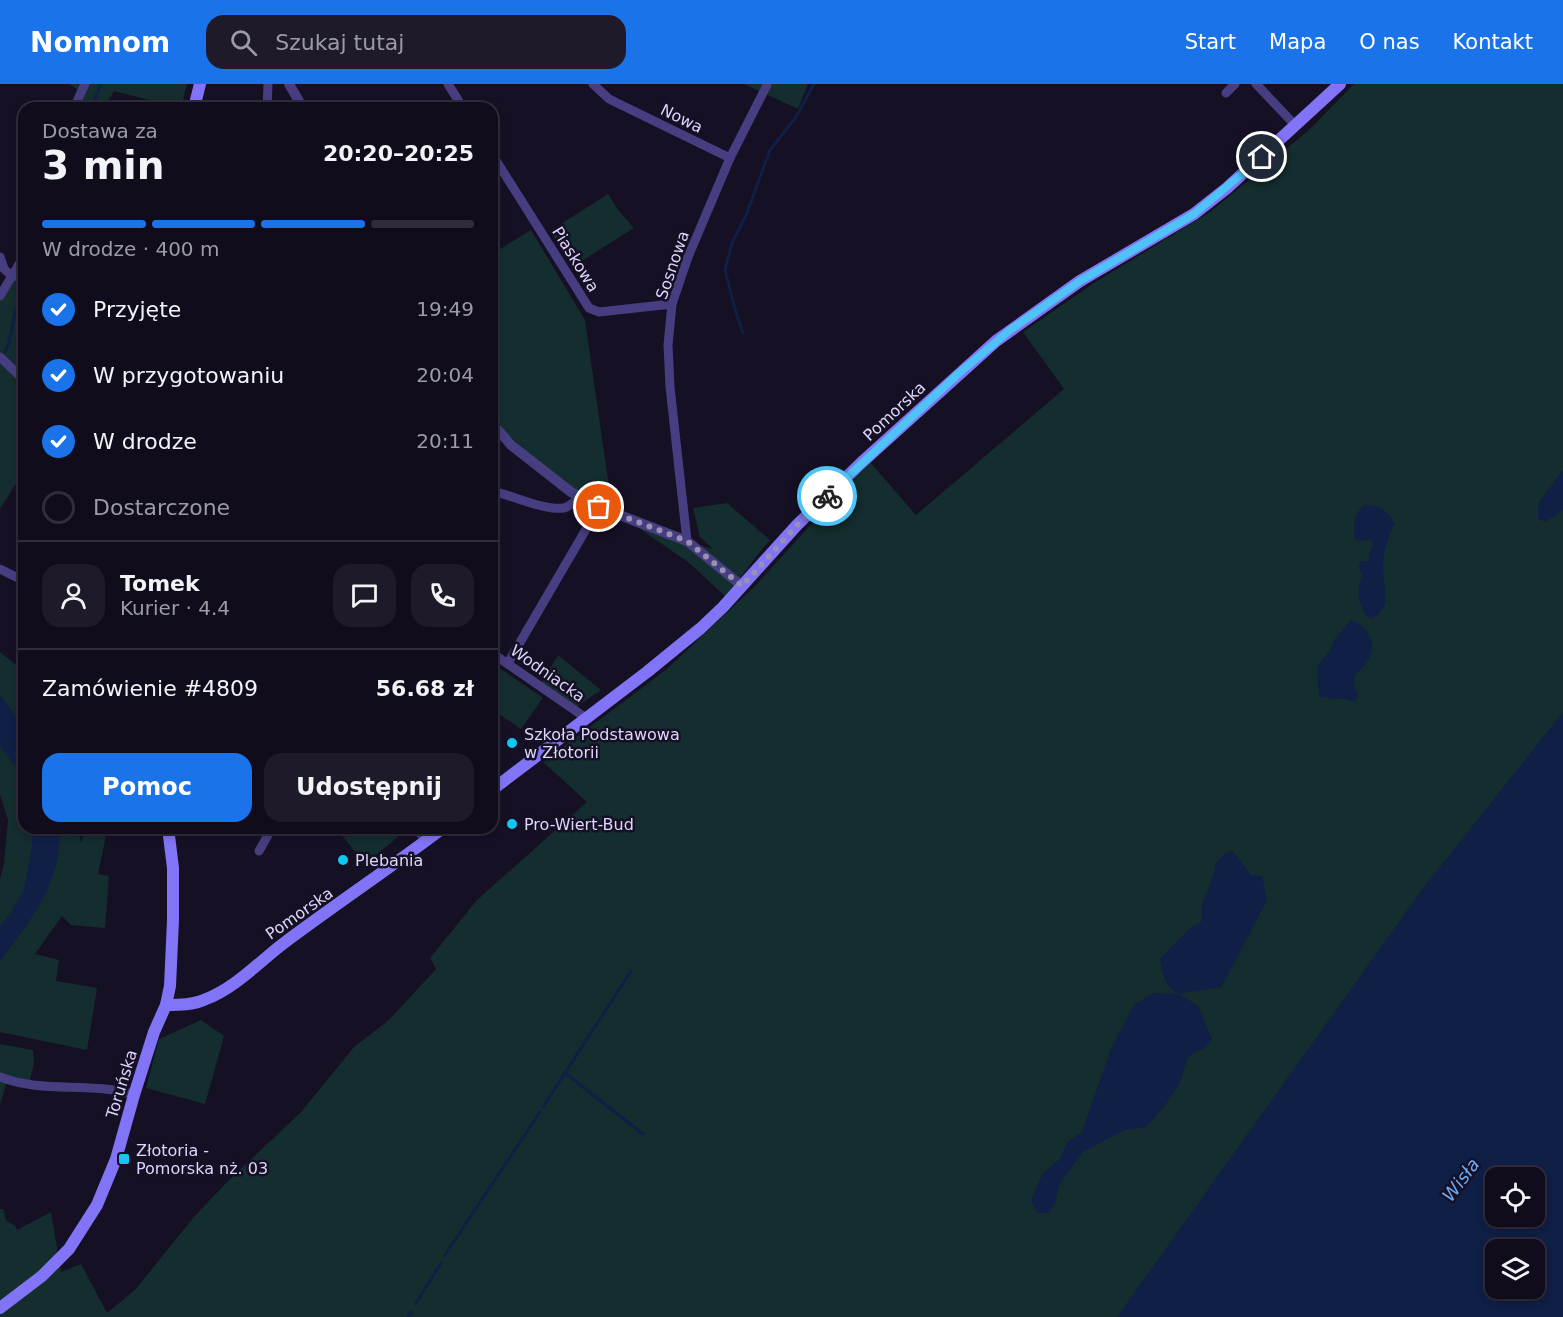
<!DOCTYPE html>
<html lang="pl">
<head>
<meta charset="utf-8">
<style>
	:root { --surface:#100c1c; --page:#1e1a29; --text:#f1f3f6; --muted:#9c9ba3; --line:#302c3b; --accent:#1a73e8 }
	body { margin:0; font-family:"DejaVu Sans",sans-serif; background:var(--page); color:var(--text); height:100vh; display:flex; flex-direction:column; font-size:22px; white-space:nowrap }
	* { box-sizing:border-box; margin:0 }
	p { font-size:20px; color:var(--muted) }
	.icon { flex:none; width:33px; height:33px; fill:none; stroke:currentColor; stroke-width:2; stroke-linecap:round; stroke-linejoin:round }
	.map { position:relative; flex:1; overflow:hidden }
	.details { position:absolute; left:18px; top:18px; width:480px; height:732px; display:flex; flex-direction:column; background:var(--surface); border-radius:18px; box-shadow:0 3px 9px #0003,0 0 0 2px var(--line) }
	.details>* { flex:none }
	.fabs { position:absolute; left:1485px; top:1083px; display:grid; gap:12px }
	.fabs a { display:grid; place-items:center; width:60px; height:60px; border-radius:12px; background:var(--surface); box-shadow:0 3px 9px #0003,0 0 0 2px var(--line); font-size:30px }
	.pin { position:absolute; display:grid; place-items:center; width:51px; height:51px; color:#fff; margin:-26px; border:3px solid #fff; border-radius:50%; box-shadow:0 2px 6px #0007 }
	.courier { position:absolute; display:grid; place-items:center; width:60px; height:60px; margin:-30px; border:4px solid #4fc3f7; border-radius:50%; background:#fff; color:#222; box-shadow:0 2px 8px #0007 }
	.head em { font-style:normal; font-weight:800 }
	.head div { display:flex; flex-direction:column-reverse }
	.head { display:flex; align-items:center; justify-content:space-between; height:102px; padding:0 24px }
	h1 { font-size:39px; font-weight:800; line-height:45px }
	.bar { display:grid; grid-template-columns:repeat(4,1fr); gap:9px 6px; align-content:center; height:72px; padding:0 24px }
	.bar i { height:8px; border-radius:4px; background:var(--line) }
	.bar .current { background:var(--accent) }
	.bar p { grid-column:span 4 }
	.line { display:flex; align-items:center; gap:15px; padding:0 24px; border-top:2px solid var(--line) }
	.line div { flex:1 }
	.round { display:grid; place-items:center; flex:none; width:63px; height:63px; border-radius:18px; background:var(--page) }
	ol { padding:0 24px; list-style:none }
	li { display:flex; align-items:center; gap:18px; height:66px }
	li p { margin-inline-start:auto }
	li .icon { padding:6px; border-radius:50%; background:var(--accent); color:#fff; stroke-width:4 }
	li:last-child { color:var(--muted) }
	li i { width:33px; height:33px; border:3px solid var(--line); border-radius:50% }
	.primary-button { display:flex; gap:12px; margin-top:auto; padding:12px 24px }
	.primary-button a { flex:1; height:69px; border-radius:18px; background:var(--accent); color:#fff; font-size:24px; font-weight:800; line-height:69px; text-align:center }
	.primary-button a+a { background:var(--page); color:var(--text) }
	header { display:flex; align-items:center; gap:36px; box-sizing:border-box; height:84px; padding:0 30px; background:var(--accent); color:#fff }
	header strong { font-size:28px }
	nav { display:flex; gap:33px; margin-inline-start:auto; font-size:21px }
	.search { width:420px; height:54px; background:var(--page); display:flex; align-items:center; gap:15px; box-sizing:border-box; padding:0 21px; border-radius:18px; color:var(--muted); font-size:22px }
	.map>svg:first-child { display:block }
	.green { fill:#142d2e }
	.water { fill:#0f1f45; fill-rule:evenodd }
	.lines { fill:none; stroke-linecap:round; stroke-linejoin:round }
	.stream { stroke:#0f1f45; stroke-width:3 }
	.minor { stroke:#463e81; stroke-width:9 }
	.tertiary { stroke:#463e81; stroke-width:10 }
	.secondary { stroke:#8274f6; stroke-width:12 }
	.done { stroke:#9891b1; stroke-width:6; stroke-dasharray:0 10.8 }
	.route { stroke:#4fc3f7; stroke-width:8 }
	.poi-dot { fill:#0fc7f0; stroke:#161025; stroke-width:2 }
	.labels { text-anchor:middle; stroke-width:5; stroke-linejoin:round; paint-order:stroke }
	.street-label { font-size:16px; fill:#ded6fd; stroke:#161025 }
	.poi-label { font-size:16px; fill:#ded6fd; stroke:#161025; text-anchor:start }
	.water-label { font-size:18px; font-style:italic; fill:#6baaf6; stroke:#161025 }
</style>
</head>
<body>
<header>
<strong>Nomnom</strong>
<div class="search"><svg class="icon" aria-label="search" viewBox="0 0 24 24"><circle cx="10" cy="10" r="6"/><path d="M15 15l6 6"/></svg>Szukaj tutaj</div>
<nav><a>Start</a><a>Mapa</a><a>O nas</a><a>Kontakt</a></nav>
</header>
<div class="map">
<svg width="1563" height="1233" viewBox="0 0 1563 1233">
	<rect width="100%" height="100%" fill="#161025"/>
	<g class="green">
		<path d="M69,0H187L181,24L114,7L104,24H78L85,11Z"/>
		<path d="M744,0H808L798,25Z"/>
		<path d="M1354,0H1563V994L1375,1233H0V1125H3L6,1136L15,1142L17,1146L51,1128L61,1188L81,1180L107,1229L135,1206L193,1134L225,1100L301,1028L354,963L389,936L436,885L430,874L477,816L587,718L543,678L667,585L754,503L869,377L916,431L1064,305L1023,248L1094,199L1210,128L1309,46Z"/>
		<path d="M608,110L618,126L634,144L572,183L550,147Z"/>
		<path d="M531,146L585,236L612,424L569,405L506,349L492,326V170Z"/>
		<path d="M24,160V401H15L0,425V217C11,200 16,179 24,160Z"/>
		<path d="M727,419L770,456L759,469L726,513L688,478L636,442L713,465L700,453L693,424Z"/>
		<path d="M492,564L542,598L558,571L601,606L572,626L492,575Z"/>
		<path d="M0,568L15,580L17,577L24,583V744H78L81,759L85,744H161L164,751L107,747L98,790L109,792L105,844L71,841L62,832L35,870L59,876L56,897L97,904L87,966L0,948V795L4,780L8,736L0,710Z"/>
		<path d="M492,579L543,614L521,645L492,625Z"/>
		<path d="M336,744H366L368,747L372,744H393L399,752L365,780Z"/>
		<path d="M201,936L224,952L205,1020L146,1004L159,955Z"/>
		<path d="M0,960L33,966L34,979L30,996H7L0,1021Z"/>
	</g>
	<g class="water">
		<path d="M1563,386V426L1545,438L1538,434V420Z"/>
		<path d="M1364,421C1379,422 1389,427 1395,440C1388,449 1384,469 1383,481C1382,499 1395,527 1370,535C1357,520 1356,509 1362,491L1359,483L1361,477H1369V469L1373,462L1371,455L1363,457L1355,455C1353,440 1353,432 1364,421Z"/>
		<path d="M1351,536C1379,547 1378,574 1355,590L1354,601L1358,610L1355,618C1343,613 1332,616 1319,613L1317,583L1331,565L1334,556Z"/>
		<path d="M0,612L8,621L24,644V695L0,662Z"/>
		<path d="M1563,628V1233H1117L1421,807ZM1496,1094H1534V1132H1496ZM1496,1166H1534V1204H1496Z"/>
		<path d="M32,744H59C63,799 30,836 0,878V842L11,829L24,805L32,763Z"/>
		<path d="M1233,767L1251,791L1262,792L1267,817C1250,845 1238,875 1221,903C1207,906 1194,906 1180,910L1199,923L1212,956L1204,965L1195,968L1187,975L1180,999L1164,1023L1146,1043L1126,1046L1112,1052L1083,1068L1059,1101L1055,1119L1049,1129H1037L1031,1117L1043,1089L1060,1075L1067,1058L1082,1048L1111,965L1134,921L1154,909L1178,910C1165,901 1162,890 1160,875L1188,846L1202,837L1201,823L1214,790L1215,781L1224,770Z"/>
	</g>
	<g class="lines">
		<g class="stream">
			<path d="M91,24L101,0"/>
			<path d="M743,249L736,229L725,186L732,159L747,129L770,66L796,33L814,0"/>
			<path d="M5,267L8,263L15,229L24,210"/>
			<path d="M565,989L643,1050"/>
			<path d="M543,1023L631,887"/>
			<path d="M445,1171L540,1028"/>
			<path d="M416,1219L441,1179"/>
			<path d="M408,1233L411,1228"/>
		</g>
		<g class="minor">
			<path d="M448,0L463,24"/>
			<path d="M593,0L609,15L730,74"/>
			<path d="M1256,0L1296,42"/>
			<path d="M1226,9L1235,0"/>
			<path d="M74,24L85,0"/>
			<path d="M267,24L268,0"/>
			<path d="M492,70L589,224L599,228L672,220"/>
			<path d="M0,173L4,185L13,193"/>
			<path d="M0,212L24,172"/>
			<path d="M0,273L24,296"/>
			<path d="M492,407C512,411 544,427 564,424C570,423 575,417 579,413"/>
			<path d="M687,457L670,303L668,261L672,220L688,173L730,74L767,1"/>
			<path d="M0,485L24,497"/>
			<path d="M492,569L586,634"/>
			<path d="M508,579L599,423"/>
			<path d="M415,744L426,756"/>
			<path d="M259,767L272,744"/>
			<path d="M0,993C43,1010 91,997 134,1011"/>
		</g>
		<g class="tertiary">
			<path d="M289,0L303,24"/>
			<path d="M492,339L511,361L571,408L599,423L687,457L742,502"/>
		</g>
		<g class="secondary">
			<path d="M194,24L200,0"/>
			<path d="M492,706L647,588L701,544L723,523L797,441L861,379L996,257L1080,197L1194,130L1227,104L1340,0"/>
			<path d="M166,921C179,921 193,921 206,915C235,904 259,878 284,859C336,820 390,784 443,744"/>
			<path d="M0,1224L42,1192L69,1165L97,1121L116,1075L134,1011L154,948L166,921L170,902L173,836V784L168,744"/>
		</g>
	</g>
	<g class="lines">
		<path class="done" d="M599,423L687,457L742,502L797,441L827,412"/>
		<path class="route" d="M827,412L958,290L1010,246L1080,197L1194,130L1262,73"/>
	</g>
	<g class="poi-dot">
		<circle cx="512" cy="659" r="6"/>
		<circle cx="512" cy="740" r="6"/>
		<circle cx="343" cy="776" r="6"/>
		<rect x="118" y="1069" width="12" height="12" rx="3"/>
	</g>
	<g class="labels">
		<g class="street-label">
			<text transform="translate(682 34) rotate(26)" y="6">Nowa</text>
			<text transform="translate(576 175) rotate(58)" y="6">Piaskowa</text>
			<text transform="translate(672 181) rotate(-71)" y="6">Sosnowa</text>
			<text transform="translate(894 327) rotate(-43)" y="6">Pomorska</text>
			<text transform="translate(548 589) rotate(35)" y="6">Wodniacka</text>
			<text transform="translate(299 829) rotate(-35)" y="6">Pomorska</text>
			<text transform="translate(121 1000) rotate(-73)" y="6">Toruńska</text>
		</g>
		<g class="poi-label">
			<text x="524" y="656">Szkoła Podstawowa<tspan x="524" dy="18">w Złotorii</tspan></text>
			<text x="524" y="746">Pro-Wiert-Bud</text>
			<text x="355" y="782">Plebania</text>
			<text x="136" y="1072">Złotoria -<tspan x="136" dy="18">Pomorska nż. 03</tspan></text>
		</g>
		<g class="water-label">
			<text transform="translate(1461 1096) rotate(-53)" y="6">Wisła</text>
		</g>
	</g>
</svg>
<div class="fabs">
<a><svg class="icon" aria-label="locate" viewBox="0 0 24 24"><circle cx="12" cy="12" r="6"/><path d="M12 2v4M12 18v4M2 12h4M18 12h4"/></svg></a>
<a><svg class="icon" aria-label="layers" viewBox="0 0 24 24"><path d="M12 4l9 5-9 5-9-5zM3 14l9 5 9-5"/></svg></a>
</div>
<div class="pin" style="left:599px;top:423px;background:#ea580c"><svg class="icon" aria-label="bag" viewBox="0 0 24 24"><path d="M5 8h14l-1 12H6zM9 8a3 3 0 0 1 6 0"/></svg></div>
<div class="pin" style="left:1262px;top:73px;background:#1f2937"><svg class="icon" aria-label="home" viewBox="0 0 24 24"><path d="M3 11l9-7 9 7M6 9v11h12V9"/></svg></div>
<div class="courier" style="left:827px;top:412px"><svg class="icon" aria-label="bike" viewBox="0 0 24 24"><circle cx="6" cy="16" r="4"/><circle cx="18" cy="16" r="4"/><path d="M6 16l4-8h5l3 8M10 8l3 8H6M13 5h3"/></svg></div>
<section class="details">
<div class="head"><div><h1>3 min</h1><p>Dostawa za</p></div><em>20:20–20:25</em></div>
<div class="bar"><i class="current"></i><i class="current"></i><i class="current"></i><i></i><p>W drodze · 400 m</p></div>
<ol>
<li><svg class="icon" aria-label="check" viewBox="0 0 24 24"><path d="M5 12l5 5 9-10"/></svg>Przyjęte<p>19:49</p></li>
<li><svg class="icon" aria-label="check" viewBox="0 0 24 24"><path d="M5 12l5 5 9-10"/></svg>W przygotowaniu<p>20:04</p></li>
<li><svg class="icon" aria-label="check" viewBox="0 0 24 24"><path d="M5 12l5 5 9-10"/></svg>W drodze<p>20:11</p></li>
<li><i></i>Dostarczone</li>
</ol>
<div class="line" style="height:108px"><a class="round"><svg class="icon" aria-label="person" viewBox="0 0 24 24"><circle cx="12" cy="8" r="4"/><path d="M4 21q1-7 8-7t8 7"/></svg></a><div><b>Tomek</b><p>Kurier · 4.4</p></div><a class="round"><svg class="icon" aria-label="chat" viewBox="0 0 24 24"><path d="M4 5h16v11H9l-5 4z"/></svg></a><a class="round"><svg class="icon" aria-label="phone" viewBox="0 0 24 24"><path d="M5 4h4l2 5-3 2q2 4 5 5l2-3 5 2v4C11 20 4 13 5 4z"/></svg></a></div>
<div class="line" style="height:78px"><div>Zamówienie #4809</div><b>56.68 zł</b></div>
<div class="primary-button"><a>Pomoc</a><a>Udostępnij</a></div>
</section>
</div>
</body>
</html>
